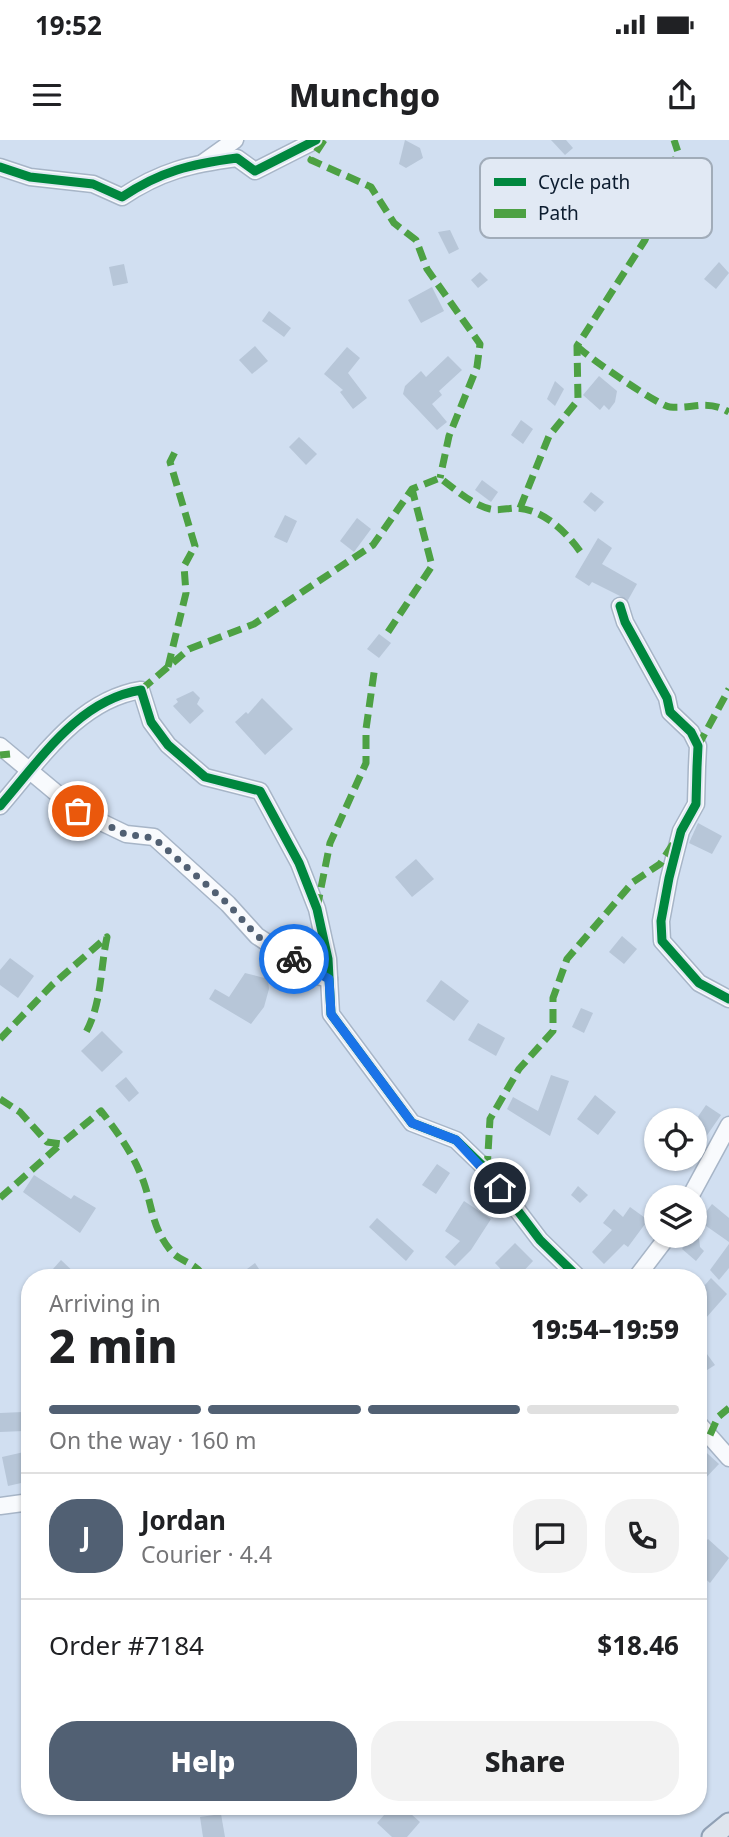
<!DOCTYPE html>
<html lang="en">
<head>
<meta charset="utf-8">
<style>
	:root { --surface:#fff; --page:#f2f2f2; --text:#202124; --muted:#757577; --line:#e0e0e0; --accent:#516073 }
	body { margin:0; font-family:"Noto Sans",sans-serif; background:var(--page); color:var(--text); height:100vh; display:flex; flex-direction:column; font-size:26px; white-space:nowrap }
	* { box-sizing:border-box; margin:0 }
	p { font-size:23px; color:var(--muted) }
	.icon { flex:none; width:38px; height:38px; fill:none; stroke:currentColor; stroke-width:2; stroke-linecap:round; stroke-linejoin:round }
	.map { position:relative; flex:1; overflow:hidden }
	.drawer { position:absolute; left:21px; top:1129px; width:686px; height:546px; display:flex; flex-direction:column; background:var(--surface); border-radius:28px; box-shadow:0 2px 5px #0004 }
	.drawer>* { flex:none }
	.controls { position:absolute; left:644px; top:968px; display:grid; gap:14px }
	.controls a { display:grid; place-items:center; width:63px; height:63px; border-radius:50%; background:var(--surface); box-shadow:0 2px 5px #0004; font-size:35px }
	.pin { position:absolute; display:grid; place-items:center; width:60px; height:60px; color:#fff; margin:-30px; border:4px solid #fff; border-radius:50%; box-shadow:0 2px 7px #0007 }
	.courier { position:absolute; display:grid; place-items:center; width:70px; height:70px; margin:-35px; border:5px solid #1a73e8; border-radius:50%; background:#fff; color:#222; box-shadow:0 2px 9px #0007 }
	.headline em { font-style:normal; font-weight:800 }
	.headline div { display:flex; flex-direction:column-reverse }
	.headline { display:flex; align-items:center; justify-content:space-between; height:119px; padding:0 28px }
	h1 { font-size:46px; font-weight:800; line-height:52px }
	.bar { display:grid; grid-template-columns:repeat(4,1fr); gap:10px 7px; align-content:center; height:84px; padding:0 28px }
	.bar i { height:9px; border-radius:5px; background:var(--line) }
	.bar .active { background:var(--accent) }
	.bar p { grid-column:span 4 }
	.line { display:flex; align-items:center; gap:18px; padding:0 28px; border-top:2px solid var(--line) }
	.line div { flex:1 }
	.round { display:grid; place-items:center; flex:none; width:74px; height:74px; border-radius:28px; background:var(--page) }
	.button { display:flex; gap:14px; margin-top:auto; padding:14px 28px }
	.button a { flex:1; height:80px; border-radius:28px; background:var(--accent); color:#fff; font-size:28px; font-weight:800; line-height:80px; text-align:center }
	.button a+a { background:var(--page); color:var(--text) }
	.status { display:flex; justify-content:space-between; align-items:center; height:49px; padding:0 35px; background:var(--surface); direction:ltr }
	.status svg { height:19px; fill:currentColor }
	header { display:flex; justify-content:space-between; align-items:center; height:91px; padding:0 28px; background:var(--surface); font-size:32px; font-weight:800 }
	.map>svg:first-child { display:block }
	.building { fill:#b7c6d8 }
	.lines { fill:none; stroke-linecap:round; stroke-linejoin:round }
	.minor-casing { stroke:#a7b5c7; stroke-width:19 }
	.major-casing { stroke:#90a0b5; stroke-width:23 }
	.minor { stroke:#f8fafd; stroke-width:16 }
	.major { stroke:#dee5ee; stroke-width:19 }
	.quiet { stroke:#4da143; stroke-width:7; stroke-dasharray:14 7; stroke-linecap:butt }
	.cycleway-casing { stroke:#e1e9f4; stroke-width:13 }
	.cycleway { stroke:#00873e; stroke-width:9 }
	.done { stroke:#516073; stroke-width:7; stroke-dasharray:0 12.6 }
	.route { stroke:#1a73e8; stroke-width:9 }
	.key { fill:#e1e9f4; stroke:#a1acb9; stroke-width:2 }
	.key-label { font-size:19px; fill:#0c1c2f }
</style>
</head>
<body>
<div class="status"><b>19:52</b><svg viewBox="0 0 49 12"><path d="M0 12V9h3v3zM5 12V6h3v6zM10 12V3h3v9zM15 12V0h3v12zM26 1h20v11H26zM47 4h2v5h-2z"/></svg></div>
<header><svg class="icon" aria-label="menu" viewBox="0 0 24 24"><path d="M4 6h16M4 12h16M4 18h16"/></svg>Munchgo<svg class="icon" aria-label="share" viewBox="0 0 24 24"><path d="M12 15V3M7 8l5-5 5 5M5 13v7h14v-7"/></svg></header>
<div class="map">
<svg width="729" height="1697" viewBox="0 0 729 1697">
	<rect width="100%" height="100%" fill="#d1dff1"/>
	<g class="building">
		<path d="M405,0L420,8L423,18L406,28L399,24Z"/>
		<path d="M551,0H566L573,8L565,15Z"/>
		<path d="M450,90L459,109L449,114L438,92Z"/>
		<path d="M719,122L729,133L716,149L704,139Z"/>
		<path d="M124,124L128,143L113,146L109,127Z"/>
		<path d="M480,132L488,140L478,148L471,140Z"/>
		<path d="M432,147L444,171L421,183L408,160Z"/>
		<path d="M269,171L291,188L284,197L262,181Z"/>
		<path d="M255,206L268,221L252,234L239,220Z"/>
		<path d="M347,207L360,218L348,233L367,258L353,269L340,252L343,250L324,234Z"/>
		<path d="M448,216L462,230L439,251L442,255L432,264L447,282L437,290L403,254L405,246L421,231L426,237Z"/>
		<path d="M599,236L617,251L615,262L609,270L604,265L600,270L583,255Z"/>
		<path d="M555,241L564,249L555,266L547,259Z"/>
		<path d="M521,280L533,289L523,304L511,295Z"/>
		<path d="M299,297L317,314L306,325L289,307Z"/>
		<path d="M482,340L498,352L491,362L475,350Z"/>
		<path d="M591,352L604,362L595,372L583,362Z"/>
		<path d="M285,375L297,381L287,403L274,397Z"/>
		<path d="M357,378L371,389L354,412L340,401Z"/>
		<path d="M598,398L612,408L602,424L637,444L628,460L592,442L589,446L575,437Z"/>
		<path d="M379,494L391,503L379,518L367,509Z"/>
		<path d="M193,551L200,558L197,564L204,571L190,584L173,566L178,562L176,559Z"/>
		<path d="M262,558L293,589L265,615L235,582L246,572L248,574Z"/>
		<path d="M698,683L722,696L712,714L689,703Z"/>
		<path d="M416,719L434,739L412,757L395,737Z"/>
		<path d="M622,796L637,809L624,824L609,812Z"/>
		<path d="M10,818L34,836L18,858L0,845V830Z"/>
		<path d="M245,833L268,839L269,849L264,867L251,884L209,859L215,849L229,857Z"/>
		<path d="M441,840L469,861L454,881L426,861Z"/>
		<path d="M581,868L593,873L584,893L572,887Z"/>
		<path d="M478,883L505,898L496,916L468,900Z"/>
		<path d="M102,891L123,912L102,932L81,911Z"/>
		<path d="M551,935L569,941L550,996L507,969L513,957L538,971Z"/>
		<path d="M126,937L139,953L129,962L115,946Z"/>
		<path d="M595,955L616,972L598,995L577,979Z"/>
		<path d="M706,965L721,975L703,1001L695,996V981Z"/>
		<path d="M437,1024L450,1033L436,1054L422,1045Z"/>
		<path d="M34,1035L71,1059L74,1055L96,1068L80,1093L23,1052Z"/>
		<path d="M578,1046L588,1055L580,1063L571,1055Z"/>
		<path d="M464,1061L491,1079L471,1110L455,1126L445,1117L460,1101L445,1091Z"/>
		<path d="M712,1064L729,1078V1102L699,1081Z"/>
		<path d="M630,1067L648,1080L628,1107L624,1104L604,1124L592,1112L612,1090L603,1083L614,1069L623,1077Z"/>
		<path d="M377,1078L414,1111L406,1121L369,1087Z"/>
		<path d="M698,1089L700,1107L704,1111L696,1121L682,1109Z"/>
		<path d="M515,1103L533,1121L517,1138H509L495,1123Z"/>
		<path d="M729,1104V1128L719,1140L710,1130Z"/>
		<path d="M61,1120L80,1138H45Z"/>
		<path d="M255,1123L265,1138H235Z"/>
		<path d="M711,1138L727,1154L698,1187V1153Z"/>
		<path d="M704,1210L715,1225L704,1232L698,1221Z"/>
		<path d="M23,1272L24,1291L0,1292V1273Z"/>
		<path d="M698,1305L719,1324L698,1346Z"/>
		<path d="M24,1312L30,1341L8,1346L2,1317Z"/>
		<path d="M708,1399L729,1418L710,1443L698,1432V1410Z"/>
		<path d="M392,1666H402L420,1682L407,1697H392L377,1683Z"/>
		<path d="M221,1674L225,1697H203L200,1677Z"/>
	</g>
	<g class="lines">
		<defs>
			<g id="minor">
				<path d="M204,22L235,0"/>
				<path d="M0,27L30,37L93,44L122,57C161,31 191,24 237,18L255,31L316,0"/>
				<path d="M620,466L625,482L667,558L670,572L691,592L698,606L697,627L696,664L681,691L669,738L661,781L662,801L699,843L729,859"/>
				<path d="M0,606L78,671L126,694L154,697L228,764L257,796L318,836L329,839"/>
				<path d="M0,666C40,620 78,560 141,550L151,582L168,605L205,637L260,651L299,723L317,769L328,819L331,874L412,983L456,1000L487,1030L540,1100L579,1138"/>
				<path d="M690,1057L729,985"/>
				<path d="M636,1138L668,1096"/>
				<path d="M698,1283L729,1318"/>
				<path d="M0,1366L30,1362"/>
			</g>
			<path id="major" d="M712,1697L729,1683"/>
		</defs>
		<use href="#minor" class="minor-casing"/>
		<use href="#major" class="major-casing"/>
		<use href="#minor" class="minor"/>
		<use href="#major" class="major"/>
		<g class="quiet">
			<path d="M324,0L311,20L371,47L394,83L416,100L427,129L480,204L477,227L449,296L440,338"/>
			<path d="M577,206C586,216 659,266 670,267C693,269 707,259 729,272"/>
			<path d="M520,368L549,296L578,260L577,206L645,100L678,12L674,0"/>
			<path d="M388,492L432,426L412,349"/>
			<path d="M168,527L186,453L184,426L195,406L170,322L177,308"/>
			<path d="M141,550L189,509L254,484L373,405L412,349L440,338C456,350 471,364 490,369C499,371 508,368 517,368C545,370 567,393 582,414"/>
			<path d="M698,606L729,549"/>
			<path d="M0,615L10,614"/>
			<path d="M317,768L330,703L366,623V589L375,526"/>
			<path d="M0,899L52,845L107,797C100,830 102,864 85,894"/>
			<path d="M0,959L20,972L47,1002L61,1004L101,971C119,994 136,1018 145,1046C153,1071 153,1089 171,1111C180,1122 198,1123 204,1138"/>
			<path d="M487,1030L490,979L519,929L553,891V858L567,819L633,742L660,724L673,704"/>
			<path d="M0,1058L61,1004"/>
			<path d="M710,1295L718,1277L729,1268"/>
		</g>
		<defs>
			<g id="cycleway">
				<path d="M0,27L30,37L93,44L122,57C161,31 191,24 237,18L255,31L316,0"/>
				<path d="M620,466L625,482L667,558L670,572L691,592L698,606L697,627L696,664L681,691L669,738L661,781L662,801L699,843L729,859"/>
				<path d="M0,666C40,620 78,560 141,550L151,582L168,605L205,637L260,651L299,723L317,769L328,819L331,874L412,983L456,1000L487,1030L540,1100L579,1138"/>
			</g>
		</defs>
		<use href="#cycleway" class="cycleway-casing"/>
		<use href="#cycleway" class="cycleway"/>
	</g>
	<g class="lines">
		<path class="done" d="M78,671L125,694L154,698L228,764L257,796L294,819"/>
		<path class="route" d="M294,819L329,839L331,874L412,983L456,1000L500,1048"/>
	</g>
	<rect x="480" y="18" width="232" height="80" rx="10" class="key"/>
	<rect x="494" y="38" width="32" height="8" fill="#00873e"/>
	<rect x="494" y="69" width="32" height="9" fill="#4da143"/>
	<g class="key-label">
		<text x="538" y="49">Cycle path</text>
		<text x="538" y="80">Path</text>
	</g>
</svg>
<div class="controls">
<a><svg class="icon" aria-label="locate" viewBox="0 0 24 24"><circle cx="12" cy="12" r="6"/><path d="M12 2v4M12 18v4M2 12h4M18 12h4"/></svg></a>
<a><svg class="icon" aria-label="layers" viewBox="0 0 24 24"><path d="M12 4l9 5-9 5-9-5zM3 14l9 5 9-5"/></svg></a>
</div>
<div class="pin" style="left:78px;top:671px;background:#ea580c"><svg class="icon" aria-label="bag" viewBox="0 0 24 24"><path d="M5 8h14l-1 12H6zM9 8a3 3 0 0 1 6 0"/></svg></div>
<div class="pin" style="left:500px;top:1048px;background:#1f2937"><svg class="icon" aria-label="home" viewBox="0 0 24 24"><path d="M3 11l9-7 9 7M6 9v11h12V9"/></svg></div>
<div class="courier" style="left:294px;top:819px"><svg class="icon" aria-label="bike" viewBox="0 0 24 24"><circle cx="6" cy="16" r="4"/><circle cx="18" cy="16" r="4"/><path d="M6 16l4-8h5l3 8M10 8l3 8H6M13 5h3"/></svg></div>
<section class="drawer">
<div class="headline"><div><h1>2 min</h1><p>Arriving in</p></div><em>19:54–19:59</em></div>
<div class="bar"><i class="active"></i><i class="active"></i><i class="active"></i><i></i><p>On the way · 160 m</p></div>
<div class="line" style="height:126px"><b class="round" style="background:var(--accent);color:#fff">J</b><div><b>Jordan</b><p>Courier · 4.4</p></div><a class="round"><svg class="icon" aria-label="chat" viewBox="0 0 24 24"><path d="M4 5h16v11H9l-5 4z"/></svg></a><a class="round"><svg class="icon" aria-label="phone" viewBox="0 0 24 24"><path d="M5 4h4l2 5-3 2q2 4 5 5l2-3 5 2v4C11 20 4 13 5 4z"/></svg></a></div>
<div class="line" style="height:91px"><div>Order #7184</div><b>$18.46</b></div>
<div class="button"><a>Help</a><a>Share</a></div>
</section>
</div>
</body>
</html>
